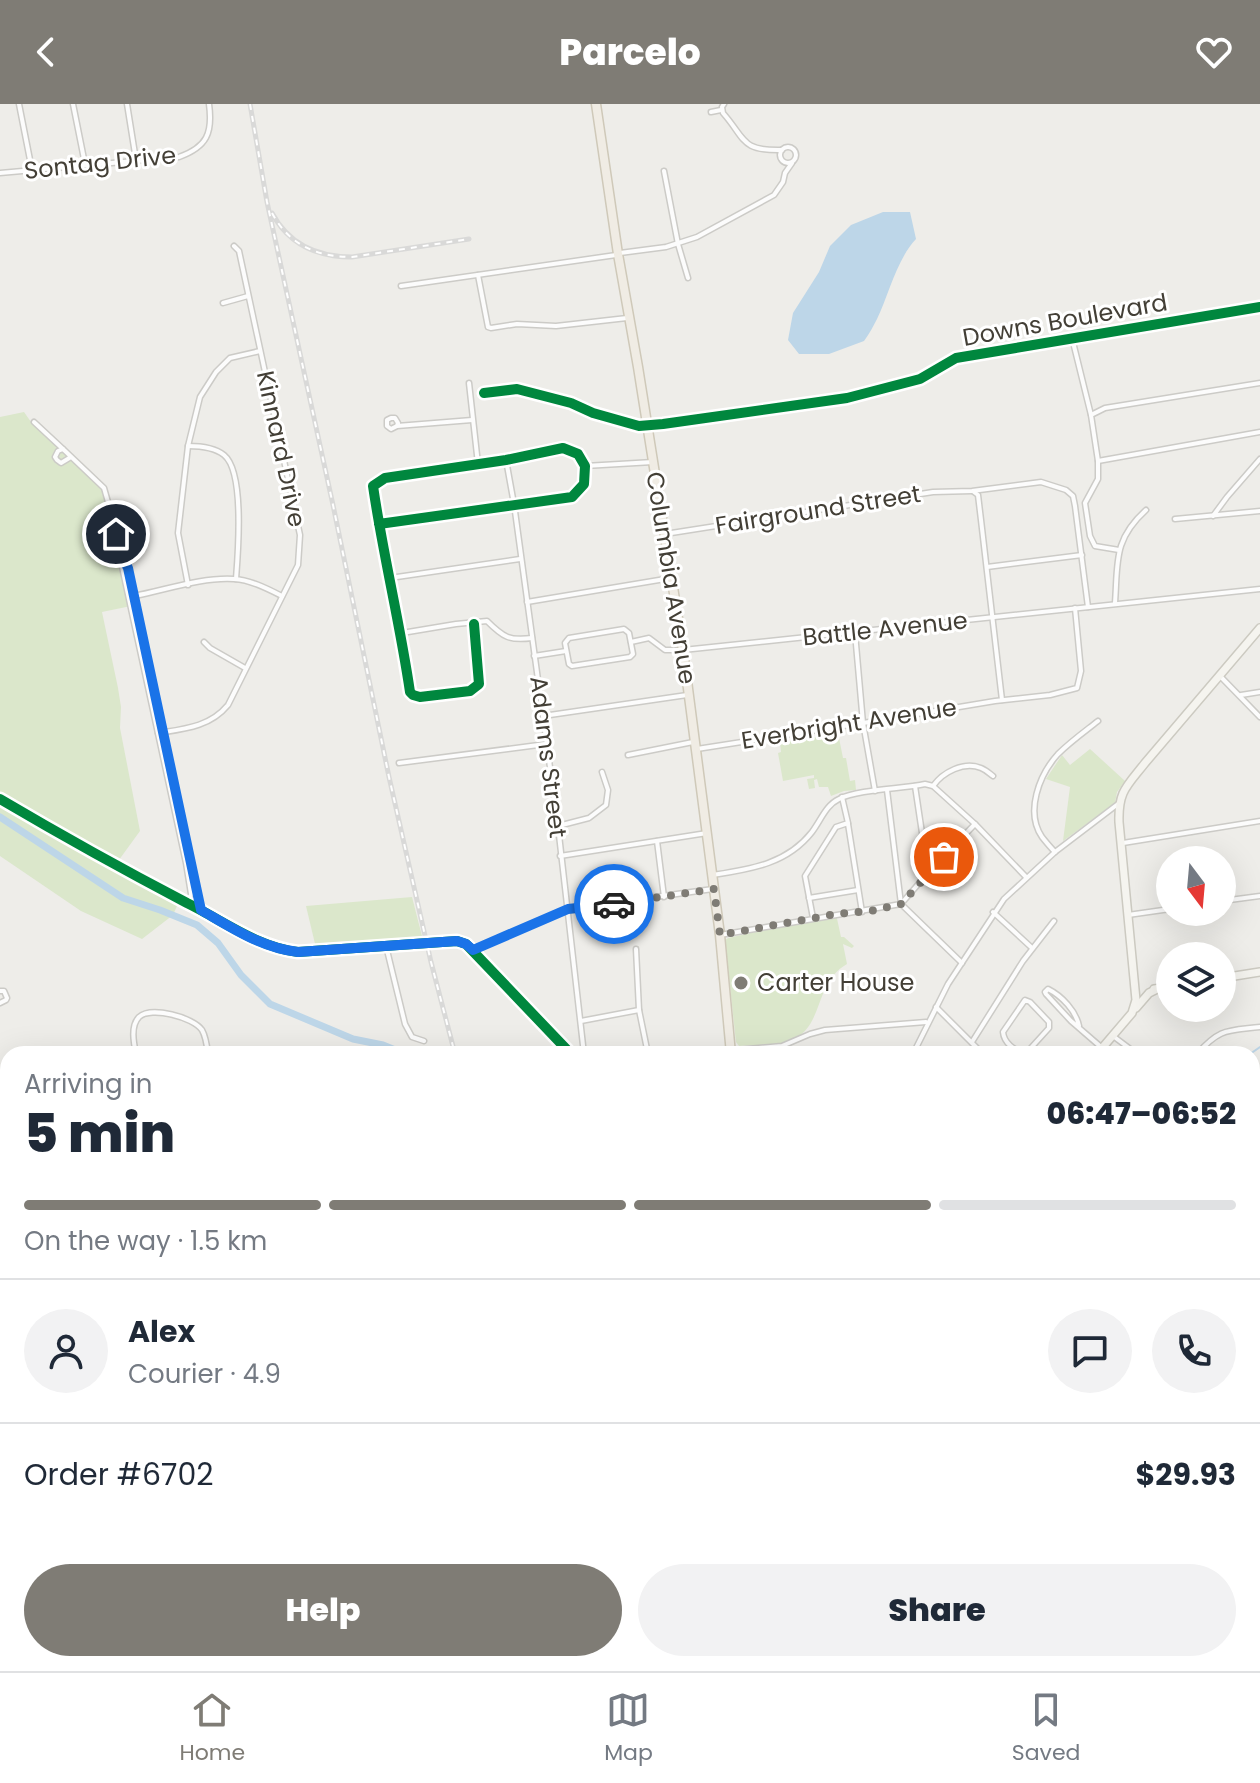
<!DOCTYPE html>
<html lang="en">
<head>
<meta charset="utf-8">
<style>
	:root { --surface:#fff; --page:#f2f2f3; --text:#1f2937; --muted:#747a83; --line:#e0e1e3; --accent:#7f7c75 }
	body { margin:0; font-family:Poppins,sans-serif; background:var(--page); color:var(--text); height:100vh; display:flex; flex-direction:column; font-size:30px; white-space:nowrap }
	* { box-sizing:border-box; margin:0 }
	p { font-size:26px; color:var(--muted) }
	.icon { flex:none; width:44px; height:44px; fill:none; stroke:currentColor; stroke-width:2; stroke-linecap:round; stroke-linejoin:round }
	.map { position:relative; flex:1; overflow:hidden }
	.side { position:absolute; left:0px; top:942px; width:1260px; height:626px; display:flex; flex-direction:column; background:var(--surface); border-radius:24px 24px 0 0; box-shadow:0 8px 32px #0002 }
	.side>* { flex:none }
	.needle { width:52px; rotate:164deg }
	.tools { position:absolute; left:1156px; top:742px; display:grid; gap:16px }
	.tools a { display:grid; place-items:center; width:80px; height:80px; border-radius:50%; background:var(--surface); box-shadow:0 8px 32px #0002; font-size:40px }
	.pin { position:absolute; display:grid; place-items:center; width:68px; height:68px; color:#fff; margin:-34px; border:4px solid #fff; border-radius:50%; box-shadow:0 2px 8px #0007 }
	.courier { position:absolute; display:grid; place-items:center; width:80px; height:80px; margin:-40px; border:6px solid #1a73e8; border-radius:50%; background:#fff; color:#222; box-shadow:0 2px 10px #0007 }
	.headline em { font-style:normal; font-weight:800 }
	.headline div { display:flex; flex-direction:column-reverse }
	.headline { display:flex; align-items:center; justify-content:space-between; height:136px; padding:0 24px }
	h1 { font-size:52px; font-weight:800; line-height:60px }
	.bar { display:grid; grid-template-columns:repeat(4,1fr); gap:12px 8px; align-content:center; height:96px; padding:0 24px }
	.bar i { height:10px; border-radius:6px; background:var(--line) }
	.bar .current { background:var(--accent) }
	.bar p { grid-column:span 4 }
	.line { display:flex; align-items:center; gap:20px; padding:0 24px; border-top:2px solid var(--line) }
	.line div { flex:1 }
	.round { display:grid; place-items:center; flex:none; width:84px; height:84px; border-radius:42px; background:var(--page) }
	.button { display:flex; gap:16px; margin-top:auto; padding:16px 24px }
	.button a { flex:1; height:92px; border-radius:48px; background:var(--accent); color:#fff; font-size:32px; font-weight:800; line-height:92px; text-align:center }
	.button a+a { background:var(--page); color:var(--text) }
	header { display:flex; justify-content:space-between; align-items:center; height:104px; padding:0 24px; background:var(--accent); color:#fff; font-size:36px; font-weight:800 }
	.menu { display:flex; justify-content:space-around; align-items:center; height:112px; border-top:2px solid var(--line); background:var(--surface); font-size:22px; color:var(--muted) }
	.menu a { display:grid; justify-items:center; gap:4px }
	.menu .current { color:var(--accent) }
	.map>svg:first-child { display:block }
	.green { fill:#dbe7cb }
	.water { fill:#bdd6e8 }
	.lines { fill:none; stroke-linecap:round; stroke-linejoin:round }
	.stream { stroke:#bdd6e8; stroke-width:2 }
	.river { stroke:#bdd6e8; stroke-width:7 }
	.street-casing { stroke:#cccbc7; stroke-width:7 }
	.secondary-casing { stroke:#cccac1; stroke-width:10 }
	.primary-casing { stroke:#cfc9b9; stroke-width:11 }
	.street { stroke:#fcfcfc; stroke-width:4 }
	.secondary { stroke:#f5f4ef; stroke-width:7 }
	.primary { stroke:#f0ece4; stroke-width:8 }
	.rail-casing { stroke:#d9d9d8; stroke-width:5 }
	.rail { stroke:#fff; stroke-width:2; stroke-dasharray:6; stroke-linecap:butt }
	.cycleway-casing { stroke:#fff; stroke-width:15 }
	.cycleway { stroke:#00873e; stroke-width:10 }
	.done { stroke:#7f7c75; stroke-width:8; stroke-dasharray:0 14.4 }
	.route { stroke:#1a73e8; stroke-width:10 }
	.poi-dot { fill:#7f7c75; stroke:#fff; stroke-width:3 }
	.labels { text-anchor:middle; stroke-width:6; stroke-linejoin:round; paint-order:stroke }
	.street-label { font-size:24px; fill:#433f36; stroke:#fff }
	.poi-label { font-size:24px; fill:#433f36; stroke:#fff; text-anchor:start }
</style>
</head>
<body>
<header><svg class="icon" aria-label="back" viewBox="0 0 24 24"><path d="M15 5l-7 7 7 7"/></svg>Parcelo<svg class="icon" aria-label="heart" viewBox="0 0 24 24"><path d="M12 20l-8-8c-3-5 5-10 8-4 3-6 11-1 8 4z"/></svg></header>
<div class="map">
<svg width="1260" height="1567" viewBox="0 0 1260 1567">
	<rect width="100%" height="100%" fill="#eeede9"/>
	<g class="green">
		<path d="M24,308L31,318L46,329L104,384L131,502L102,508L118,584L121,603L120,624L140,727L116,760L180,795L173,811L142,835L81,807L0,752V313Z"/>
		<path d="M838,629L843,654H846L850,677L855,676L856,686L844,687L831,692L828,683H819L817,675L814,676L815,684L809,685L807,675L814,674V671L783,677L778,649L781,648L780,639Z"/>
		<path d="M1090,645L1125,677L1117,688L1115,699L1063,737L1070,683L1046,675L1062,651L1070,661Z"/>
		<path d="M412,793L423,836L316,844L306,802Z"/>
		<path d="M836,810L841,833H844L854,842L852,844L843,840L847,860C813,879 825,925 789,937C774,942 754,940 739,942L736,938L725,836L728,834Z"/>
		<path d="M1252,1388L1260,1402V1567H1102L1101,1560H1252Z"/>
		<path d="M223,1560H371L370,1567H224Z"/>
		<path d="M935,1560H977L979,1563L974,1567H943Z"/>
	</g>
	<path class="water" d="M883,108H910L916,135C897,155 889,190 877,215C873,223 869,230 864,237L829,250H799L788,236L793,209L819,168L830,142L851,121Z"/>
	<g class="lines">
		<g class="stream">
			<path d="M1250,950L1260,943"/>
			<path d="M1003,1560L1007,1567"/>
		</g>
		<g class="river">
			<path d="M0,713L123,794L160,806L197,821L218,839L241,871L270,900L353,935L383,941L405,950"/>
			<path d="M360,1560L386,1567"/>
		</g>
		<defs>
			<g id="street">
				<path d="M19,0L32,66"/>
				<path d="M73,0L85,60"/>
				<path d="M127,0L136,56"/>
				<path d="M724,0L722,3L723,9C746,35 740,47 782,46"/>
				<path d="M711,8L721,6"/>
				<circle cx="788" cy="51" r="8"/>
				<path d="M664,67L678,140L688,174"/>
				<path d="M0,69L179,53C207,43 213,29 209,0"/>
				<path d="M620,149L666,143L697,133L774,91L783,78L785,69L792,59"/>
				<path d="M478,171L488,223L491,224L517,220L556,222L627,214"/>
				<path d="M401,182L616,151"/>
				<path d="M223,199L248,192"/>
				<path d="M1072,234L1091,311"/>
				<path d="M469,279L478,360"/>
				<path d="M34,318L63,345"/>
				<path d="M397,322L398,319L395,314H391L387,316V322L391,325L397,322L472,316"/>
				<path d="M188,342C200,342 214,343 224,351C245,368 238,449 236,475"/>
				<path d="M71,353L61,359L57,356L55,353L58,347L63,345L104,384L108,398L186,759L191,790L189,799"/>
				<path d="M506,356L514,400L558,722L584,950"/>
				<path d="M1098,357L1260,328"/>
				<path d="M585,362L653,358"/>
				<path d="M974,388L978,391L981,416L1002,596"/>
				<path d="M1213,412L1227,393L1260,355"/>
				<path d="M1175,415L1260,407"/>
				<path d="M379,420L572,393L584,380L585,362L578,350L563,344L506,356L385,374L373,382C383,451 400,519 410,588L413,591L420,593L470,587L479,580L474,520"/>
				<path d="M665,430L933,388L972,387L1041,378L1066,386L1073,392L1075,402L1088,503"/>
				<path d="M1119,446L1095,442L1090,432L1085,399L1098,375V357L1091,311L1105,304L1260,279"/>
				<path d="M123,454L128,464L200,804"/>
				<path d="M987,463L1082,451"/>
				<path d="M390,474L520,455"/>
				<path d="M188,481L178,429L188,342L200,293L216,268L230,254L260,247"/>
				<path d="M134,492C166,486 201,473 234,475C251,476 268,485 282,492"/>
				<path d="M527,498L671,474"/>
				<path d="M1115,499C1118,458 1113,436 1146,406"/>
				<path d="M624,525L629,529L633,550L630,553L572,562L569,560L565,539L569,534Z"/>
				<path d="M402,529L456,520L487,517C503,533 509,537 532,534"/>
				<path d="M855,529L863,619L875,687"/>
				<path d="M204,538L210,544L245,564"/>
				<path d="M631,538L649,534L665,546H683L1260,485"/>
				<path d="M534,552L566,547"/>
				<path d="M1220,572L1260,613"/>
				<path d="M1241,591L1260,588"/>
				<path d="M543,612L687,591"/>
				<path d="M158,629C184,625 210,623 228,601L298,461L300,431L239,147L234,142"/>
				<path d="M697,645L863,619L995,597L1050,591L1077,584L1081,567L1075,504"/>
				<path d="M628,651L693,638"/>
				<path d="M399,659L546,640"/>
				<path d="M915,682L928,769"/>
				<path d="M933,682C943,668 964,657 981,664C986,666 989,669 993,672"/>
				<path d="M887,686L901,800L962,859"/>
				<path d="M848,720L862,808"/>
				<path d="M558,722L589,714L606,701L608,686L602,668"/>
				<path d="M657,737L664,793"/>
				<path d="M1123,739L1260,717"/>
				<path d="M1055,748C1050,743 1046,738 1042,733C1025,708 1039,671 1058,650C1070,638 1084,628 1098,617"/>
				<path d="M560,752L707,729"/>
				<path d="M713,771C751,765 787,760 812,728C821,716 826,701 839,695C859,685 902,685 925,680L933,682L975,720L1026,773"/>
				<path d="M809,794L858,786"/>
				<path d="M1222,797L1260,792"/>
				<path d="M993,808L1032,844"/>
				<path d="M1128,811L1170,805"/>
				<path d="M813,814L805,772L836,723L848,719L842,693"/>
				<path d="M720,831L901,800L928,769L975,720"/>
				<path d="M386,842L405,920L412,933L424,937"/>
				<path d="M636,845L639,906L648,950"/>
				<path d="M473,846L568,805L713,785"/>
				<path d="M0,887H4L7,894L6,896L0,899"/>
				<path d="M1025,896L1030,898L1049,918V924L1029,946L1024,949C1014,946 1004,939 1003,928Z"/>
				<path d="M936,903L983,950"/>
				<path d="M581,917L639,906"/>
				<path d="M1079,922C1076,907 1062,892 1048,885L1045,888L1046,890L1071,917L1101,943"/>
				<path d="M1113,932L1137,950"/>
				<path d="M972,938L1023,857L1054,817"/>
				<path d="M136,950C134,940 130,922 139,913C151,902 193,913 202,926C206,933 207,942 208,950"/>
				<path d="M693,950L782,942L810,930L825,926L926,918"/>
				<path d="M913,950L948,880L1004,795L1055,748L1118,700"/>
				<path d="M1197,950C1220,924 1227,927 1260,923"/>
				<path d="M1252,984H1254"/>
				<path d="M0,1045L8,1076"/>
				<path d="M1252,1084L1260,1083"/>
				<path d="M0,1135H8"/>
				<path d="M0,1314H8"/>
				<path d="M1252,1345L1260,1343"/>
				<path d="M0,1376L8,1378"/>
				<path d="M0,1411L8,1410"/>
				<path d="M92,1560L93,1567"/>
				<path d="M599,1560L606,1567"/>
				<path d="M705,1560L713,1567"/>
				<path d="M928,1560L935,1567"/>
				<path d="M155,1567L163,1560"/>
				<path d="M657,1567L664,1560"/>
				<path d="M803,1567L810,1560"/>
			</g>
			<g id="secondary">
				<path d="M484,289L517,285L571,299L593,309L639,322L663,320L847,294L920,275L956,254L1260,203"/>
				<path d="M1222,874L1260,868"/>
				<path d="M1154,885L1170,883"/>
				<path d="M1136,904L1149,889L1157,885"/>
				<path d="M1097,950L1132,909L1136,896L1119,718C1118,687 1127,682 1145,659L1260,524"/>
				<path d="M1252,1383L1260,1399"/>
				<path d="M817,1560L824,1567"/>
				<path d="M989,1567L996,1560"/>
			</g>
			<g id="primary">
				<path d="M596,0L618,150L638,263L683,546L720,831L731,950"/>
				<path d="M0,695C61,731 124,766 187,799C224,817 257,843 298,848L457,837L466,840L571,950"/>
				<path d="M0,1179L8,1178"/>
				<path d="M1252,1209L1260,1211"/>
				<path d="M1036,1560L1042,1567"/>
				<path d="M547,1567V1560"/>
			</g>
		</defs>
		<use href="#street" class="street-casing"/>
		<use href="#secondary" class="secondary-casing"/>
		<use href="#primary" class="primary-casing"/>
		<use href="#street" class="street"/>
		<use href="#secondary" class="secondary"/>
		<use href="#primary" class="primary"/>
		<defs>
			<g id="rail">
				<path d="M250,0L267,98L333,401L389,673L431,858L455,950"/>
				<path d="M272,109C289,141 317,153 352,153L469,135"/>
				<path d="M374,1567L375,1560"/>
			</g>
		</defs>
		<use href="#rail" class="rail-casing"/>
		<use href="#rail" class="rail"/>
		<defs>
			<g id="cycleway">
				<path d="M484,289L517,285L571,299L593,309L639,322L663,320L847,294L920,275L956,254L1260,203"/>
				<path d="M379,420L572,393L584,380L585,362L578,350L563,344L506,356L385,374L373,382C383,451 400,519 410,588L413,591L420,593L470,587L479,580L474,520"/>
				<path d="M0,695C61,731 124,766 187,799C224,817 257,843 298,848L457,837L466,840L571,950"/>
			</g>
		</defs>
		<use href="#cycleway" class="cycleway-casing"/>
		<use href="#cycleway" class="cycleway"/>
	</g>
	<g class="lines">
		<path class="done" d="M614,800L714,785L720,831L836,810L871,807L901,800L944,753"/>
		<path class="route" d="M116,430L121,451L128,464L201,806C232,824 262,844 298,848L457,837L466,840L473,846L568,805L614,800"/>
	</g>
	<circle class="poi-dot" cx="741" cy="879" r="8"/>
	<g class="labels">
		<g class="street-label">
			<text transform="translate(100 59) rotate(-6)" y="8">Sontag Drive</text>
			<text transform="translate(1065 216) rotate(-10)" y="8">Downs Boulevard</text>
			<text transform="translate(281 345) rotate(78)" y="8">Kinnard Drive</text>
			<text transform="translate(818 406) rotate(-9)" y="8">Fairground Street</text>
			<text transform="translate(671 474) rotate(81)" y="8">Columbia Avenue</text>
			<text transform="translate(885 525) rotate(-6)" y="8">Battle Avenue</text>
			<text transform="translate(849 620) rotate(-9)" y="8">Everbright Avenue</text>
			<text transform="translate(548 653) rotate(83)" y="8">Adams Street</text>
		</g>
		<g class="poi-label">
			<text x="757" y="887">Carter House</text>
		</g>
	</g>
</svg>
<div class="tools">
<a><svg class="needle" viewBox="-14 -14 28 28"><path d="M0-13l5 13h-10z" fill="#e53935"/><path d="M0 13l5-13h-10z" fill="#747a83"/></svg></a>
<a><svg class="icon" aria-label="layers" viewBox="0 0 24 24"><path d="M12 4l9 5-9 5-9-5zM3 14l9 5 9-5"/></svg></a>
</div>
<div class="pin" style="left:944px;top:753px;background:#ea580c"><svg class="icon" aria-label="bag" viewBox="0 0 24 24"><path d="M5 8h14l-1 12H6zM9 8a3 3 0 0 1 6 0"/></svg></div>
<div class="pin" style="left:116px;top:430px;background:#1f2937"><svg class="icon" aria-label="home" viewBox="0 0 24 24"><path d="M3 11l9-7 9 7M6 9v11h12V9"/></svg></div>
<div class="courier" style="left:614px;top:800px"><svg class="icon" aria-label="car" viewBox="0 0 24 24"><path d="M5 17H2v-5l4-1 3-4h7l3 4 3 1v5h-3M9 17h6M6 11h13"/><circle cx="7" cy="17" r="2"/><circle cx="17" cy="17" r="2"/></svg></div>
<section class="side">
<div class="headline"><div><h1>5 min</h1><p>Arriving in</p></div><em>06:47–06:52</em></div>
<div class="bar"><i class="current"></i><i class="current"></i><i class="current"></i><i></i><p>On the way · 1.5 km</p></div>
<div class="line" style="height:144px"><a class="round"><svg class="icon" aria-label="person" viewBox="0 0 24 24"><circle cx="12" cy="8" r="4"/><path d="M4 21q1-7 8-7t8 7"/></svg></a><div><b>Alex</b><p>Courier · 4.9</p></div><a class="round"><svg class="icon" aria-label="chat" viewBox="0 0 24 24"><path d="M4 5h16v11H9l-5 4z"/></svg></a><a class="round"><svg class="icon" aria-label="phone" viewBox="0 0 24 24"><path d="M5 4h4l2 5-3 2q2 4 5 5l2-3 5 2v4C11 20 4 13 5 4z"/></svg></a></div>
<div class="line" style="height:104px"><div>Order #6702</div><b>$29.93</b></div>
<div class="button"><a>Help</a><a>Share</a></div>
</section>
</div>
<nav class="menu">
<a class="current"><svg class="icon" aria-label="home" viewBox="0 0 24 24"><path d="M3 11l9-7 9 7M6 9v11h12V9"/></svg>Home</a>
<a><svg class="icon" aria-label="map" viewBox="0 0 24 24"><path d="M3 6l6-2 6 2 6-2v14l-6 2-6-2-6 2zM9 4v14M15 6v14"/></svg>Map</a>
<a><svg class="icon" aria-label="saved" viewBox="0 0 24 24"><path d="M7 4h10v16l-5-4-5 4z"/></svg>Saved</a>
</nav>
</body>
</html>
